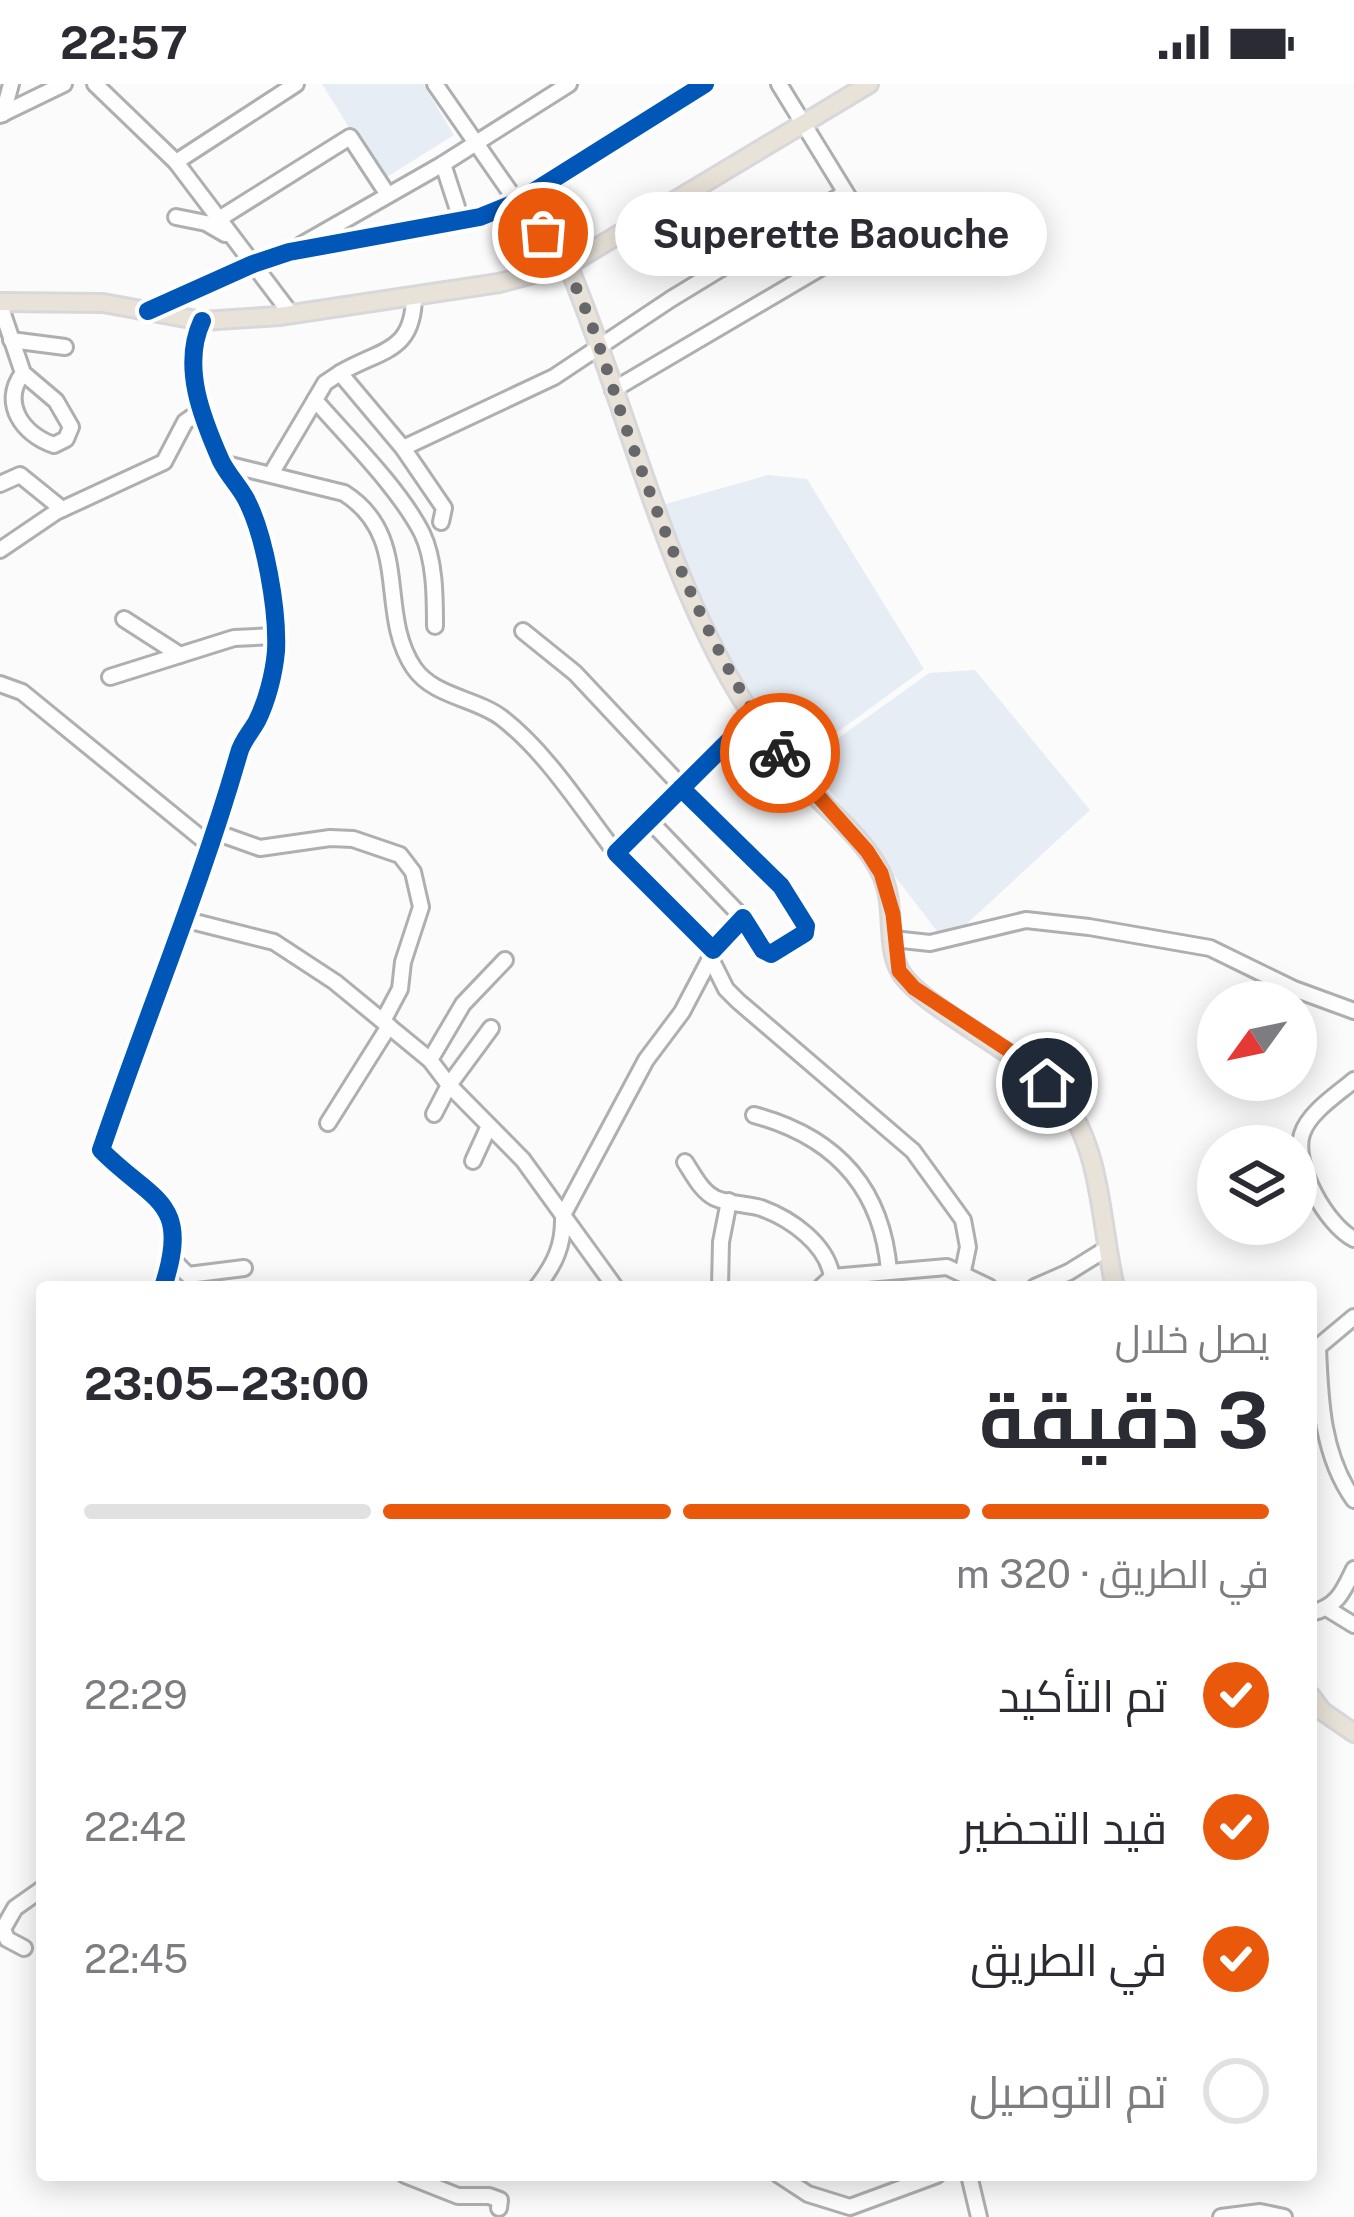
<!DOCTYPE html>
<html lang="ar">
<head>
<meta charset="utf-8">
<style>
	:root { --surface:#fff; --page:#f7f7f7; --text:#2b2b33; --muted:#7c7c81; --line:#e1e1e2; --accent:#ea580c }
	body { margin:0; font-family:"Public Sans",Cairo,sans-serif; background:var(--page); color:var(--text); direction:rtl; height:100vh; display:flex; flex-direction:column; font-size:45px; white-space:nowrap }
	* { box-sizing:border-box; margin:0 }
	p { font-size:39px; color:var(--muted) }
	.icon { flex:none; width:66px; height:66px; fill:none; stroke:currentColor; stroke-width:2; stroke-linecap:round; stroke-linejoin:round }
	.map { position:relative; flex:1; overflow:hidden; direction:ltr }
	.drawer { position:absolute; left:36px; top:1197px; width:1281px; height:900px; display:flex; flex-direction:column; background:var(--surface); border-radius:12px; box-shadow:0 6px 30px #0003; direction:rtl }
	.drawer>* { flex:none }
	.needle { width:78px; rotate:237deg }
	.buttons { position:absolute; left:1197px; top:897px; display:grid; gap:24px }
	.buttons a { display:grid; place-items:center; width:120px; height:120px; border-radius:50%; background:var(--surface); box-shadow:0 6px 30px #0003; font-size:60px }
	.pin { position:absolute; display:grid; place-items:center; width:102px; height:102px; color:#fff; margin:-51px; border:6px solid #fff; border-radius:50%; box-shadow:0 3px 12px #0007 }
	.courier { position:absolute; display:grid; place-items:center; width:120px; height:120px; margin:-60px; border:9px solid #ea580c; border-radius:50%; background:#fff; color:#222; box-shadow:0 3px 15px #0007 }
	.bubble { position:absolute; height:84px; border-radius:42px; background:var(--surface); box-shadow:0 6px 30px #0003; font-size:39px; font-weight:700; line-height:84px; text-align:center; direction:rtl }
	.headline em { font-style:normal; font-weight:700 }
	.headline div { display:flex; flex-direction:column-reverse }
	.headline { display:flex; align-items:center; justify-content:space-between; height:204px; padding:0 48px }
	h1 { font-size:78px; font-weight:700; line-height:90px }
	.bar { display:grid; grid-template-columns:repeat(4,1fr); gap:18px 12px; align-content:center; height:144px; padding:0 48px }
	.bar i { height:15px; border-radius:9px; background:var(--line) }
	.bar .current { background:var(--accent) }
	.bar p { grid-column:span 4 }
	ol { padding:0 48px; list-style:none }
	li { display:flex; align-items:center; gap:36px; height:132px }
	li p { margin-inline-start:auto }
	li .icon { padding:12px; border-radius:50%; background:var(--accent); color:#fff; stroke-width:4 }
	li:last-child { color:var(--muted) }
	li i { width:66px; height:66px; border:6px solid var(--line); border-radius:50% }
	.status { display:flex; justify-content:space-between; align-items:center; height:84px; padding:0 60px; background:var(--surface); direction:ltr }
	.status svg { height:33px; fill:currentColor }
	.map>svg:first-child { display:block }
	.built { fill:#e7edf4 }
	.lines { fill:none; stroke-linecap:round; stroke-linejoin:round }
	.minor-casing { stroke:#adafb1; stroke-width:20 }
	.major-casing { stroke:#d8d8da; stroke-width:22 }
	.minor { stroke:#fefeff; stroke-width:14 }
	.major { stroke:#e8e2d9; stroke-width:16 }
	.cycleway-casing { stroke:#fff; stroke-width:26 }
	.cycleway { stroke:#0057b8; stroke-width:18 }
	.done { stroke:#66676a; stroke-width:12; stroke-dasharray:0 21.6 }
	.route { stroke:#ea580c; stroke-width:15 }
</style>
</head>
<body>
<div class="status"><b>22:57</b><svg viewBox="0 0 49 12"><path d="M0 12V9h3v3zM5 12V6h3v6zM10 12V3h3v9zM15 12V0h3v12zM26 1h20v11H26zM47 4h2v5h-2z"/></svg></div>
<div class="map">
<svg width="1354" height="2133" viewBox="0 0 1354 2133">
	<rect width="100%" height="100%" fill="#fbfbfc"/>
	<g class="built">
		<path d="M322,0H423L454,51L382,96Z"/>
		<path d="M768,391L807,395L924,585L832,652L789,667L738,596L662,421Z"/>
		<path d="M975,586L1090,726L946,859L800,668L833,658L929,589Z"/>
	</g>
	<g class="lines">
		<defs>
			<g id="minor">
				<path d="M95,0L176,78"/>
				<path d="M435,0L517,118L568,181"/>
				<path d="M3,30L11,0"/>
				<path d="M0,31L64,0"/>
				<path d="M443,80L457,123"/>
				<path d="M176,133L206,139L225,150"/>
				<path d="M219,135L350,53L388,111"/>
				<path d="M301,161L443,80L569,0"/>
				<path d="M0,221L23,289L56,317L71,343L66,355L54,361C23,351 0,319 23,289"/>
				<path d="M148,227L253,180L289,168L480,133L517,118L705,0"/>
				<path d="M291,230L176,78L296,0"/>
				<path d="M11,256L65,263"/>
				<path d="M340,289C381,265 414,269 414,211"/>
				<path d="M613,306L873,153L779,0"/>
				<path d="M403,364L554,293L671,215L845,109"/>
				<path d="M222,379L344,409C413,453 376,528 414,584C434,613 476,614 502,634C548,670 581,724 616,769"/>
				<path d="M271,390L315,316"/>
				<path d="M0,400L20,391L62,425"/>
				<path d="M0,466L56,428L164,378L185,338L192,333H206"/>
				<path d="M124,535L180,571"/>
				<path d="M435,542C435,513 435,476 422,449C399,404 348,354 315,316L325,299L340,289L403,364L444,424L441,438"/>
				<path d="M523,547L575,589L682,703"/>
				<path d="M110,593L234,554L274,552"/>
				<path d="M0,600L22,608L212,763"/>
				<path d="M681,704L781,802L806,842L805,849L771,870L763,866L743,834L713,866L616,769L754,632"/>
				<path d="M649,736L743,834"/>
				<path d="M215,748L260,764L330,754L353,755L400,771L413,788L421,823L403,878L400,905L383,937"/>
				<path d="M183,835L274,858L335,898L430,976L449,1001L523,1076L615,1203"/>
				<path d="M893,855L930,859L1026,836L1089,843L1210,864L1294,905L1354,927"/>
				<path d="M712,877L726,905L738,917L913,1067L963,1136L968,1163L963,1187"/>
				<path d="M430,976L463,920L505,876"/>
				<path d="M1354,996C1338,1010 1309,1028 1302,1050C1292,1080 1327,1142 1354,1155"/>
				<path d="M434,1030L449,1001L491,944"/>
				<path d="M754,1031C836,1053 882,1104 889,1187"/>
				<path d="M328,1039L389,942"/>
				<path d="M473,1077L489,1042"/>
				<path d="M685,1078C693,1090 701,1107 715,1114C728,1120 747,1120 761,1124C791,1135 827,1160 832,1193"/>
				<path d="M172,1175L188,1191L244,1184"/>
				<path d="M163,1203C192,1115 152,1118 101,1066C146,933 201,802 239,669C242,657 251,648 257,637C267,617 274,590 276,567C278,526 265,451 246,415C239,402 228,391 221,377C202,334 181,282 202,237"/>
				<path d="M537,1203C555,1180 564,1161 563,1131L646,976L682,928L712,871"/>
				<path d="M720,1203L721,1158L729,1117"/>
				<path d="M821,1203L832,1193L947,1183L989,1203"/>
				<path d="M1035,1203L1069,1188L1106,1165"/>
				<path d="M1354,1233L1318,1263C1320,1316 1322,1371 1354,1416"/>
				<path d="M1328,1525L1354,1541"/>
				<path d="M1311,1529C1337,1523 1343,1508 1354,1485"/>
				<path d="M24,1864L7,1855L3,1845L15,1824L42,1805"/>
				<path d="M405,2091L458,2112H489L500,2116L499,2124"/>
				<path d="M779,2091L808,2110L850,2123L937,2091"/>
				<path d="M969,2091L979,2133"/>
				<path d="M1221,2133L1260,2128L1284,2133"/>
			</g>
			<g id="major">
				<path d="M568,181C625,318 658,465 730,595C749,628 772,663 797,692C823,723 861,750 880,787C897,820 885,857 899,885C916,921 1025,970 1061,1013C1103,1066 1100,1141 1115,1203"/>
				<path d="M0,218L103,219L202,237L279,232L499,199L568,181L869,0"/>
				<path d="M1311,1612L1322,1627L1354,1649"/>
			</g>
		</defs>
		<use href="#minor" class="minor-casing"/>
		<use href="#major" class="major-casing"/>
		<use href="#minor" class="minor"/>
		<use href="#major" class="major"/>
		<defs>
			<g id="cycleway">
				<path d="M148,227L253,180L289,168L480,133L517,118L705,0"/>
				<path d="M681,704L781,802L806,842L805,849L771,870L763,866L743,834L713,866L616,769L754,632"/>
				<path d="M163,1203C192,1115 152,1118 101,1066C146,933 201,802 239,669C242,657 251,648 257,637C267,617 274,590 276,567C278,526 265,451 246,415C239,402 228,391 221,377C202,334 181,282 202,237"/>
			</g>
		</defs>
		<use href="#cycleway" class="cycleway-casing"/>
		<use href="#cycleway" class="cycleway"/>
	</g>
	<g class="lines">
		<path class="done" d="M543,149C589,208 604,283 629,352C670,465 711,569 780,669"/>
		<path class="route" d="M780,669L867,767L881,789L893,830L899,887L914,904L1010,967L1047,999"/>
	</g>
</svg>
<div class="buttons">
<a><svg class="needle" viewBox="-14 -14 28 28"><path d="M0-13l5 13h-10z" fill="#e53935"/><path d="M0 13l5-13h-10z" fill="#7c7c81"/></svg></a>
<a><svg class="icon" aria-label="layers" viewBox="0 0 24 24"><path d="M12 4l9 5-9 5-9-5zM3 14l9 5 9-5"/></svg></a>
</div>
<div class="pin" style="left:543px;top:149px;background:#ea580c"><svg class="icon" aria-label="bag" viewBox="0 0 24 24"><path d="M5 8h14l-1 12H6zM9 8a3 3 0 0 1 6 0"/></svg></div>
<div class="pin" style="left:1047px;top:999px;background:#1f2937"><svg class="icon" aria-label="home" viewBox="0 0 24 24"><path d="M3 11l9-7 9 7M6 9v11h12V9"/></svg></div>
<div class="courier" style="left:780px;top:669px"><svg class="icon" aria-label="bike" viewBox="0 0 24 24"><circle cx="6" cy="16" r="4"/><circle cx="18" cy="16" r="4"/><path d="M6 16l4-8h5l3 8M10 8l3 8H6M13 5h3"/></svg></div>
<div class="bubble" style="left:615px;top:108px;width:432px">Superette Baouche</div>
<section class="drawer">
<div class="headline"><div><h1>3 دقيقة</h1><p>يصل خلال</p></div><em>23:00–23:05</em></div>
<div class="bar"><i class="current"></i><i class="current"></i><i class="current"></i><i></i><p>في الطريق · 320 m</p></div>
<ol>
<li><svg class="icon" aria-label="check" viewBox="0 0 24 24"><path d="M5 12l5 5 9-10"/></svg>تم التأكيد<p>22:29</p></li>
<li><svg class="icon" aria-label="check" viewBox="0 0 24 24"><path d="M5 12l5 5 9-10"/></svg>قيد التحضير<p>22:42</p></li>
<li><svg class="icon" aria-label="check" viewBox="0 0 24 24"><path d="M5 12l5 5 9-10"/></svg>في الطريق<p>22:45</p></li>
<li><i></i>تم التوصيل</li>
</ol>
</section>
</div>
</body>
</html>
